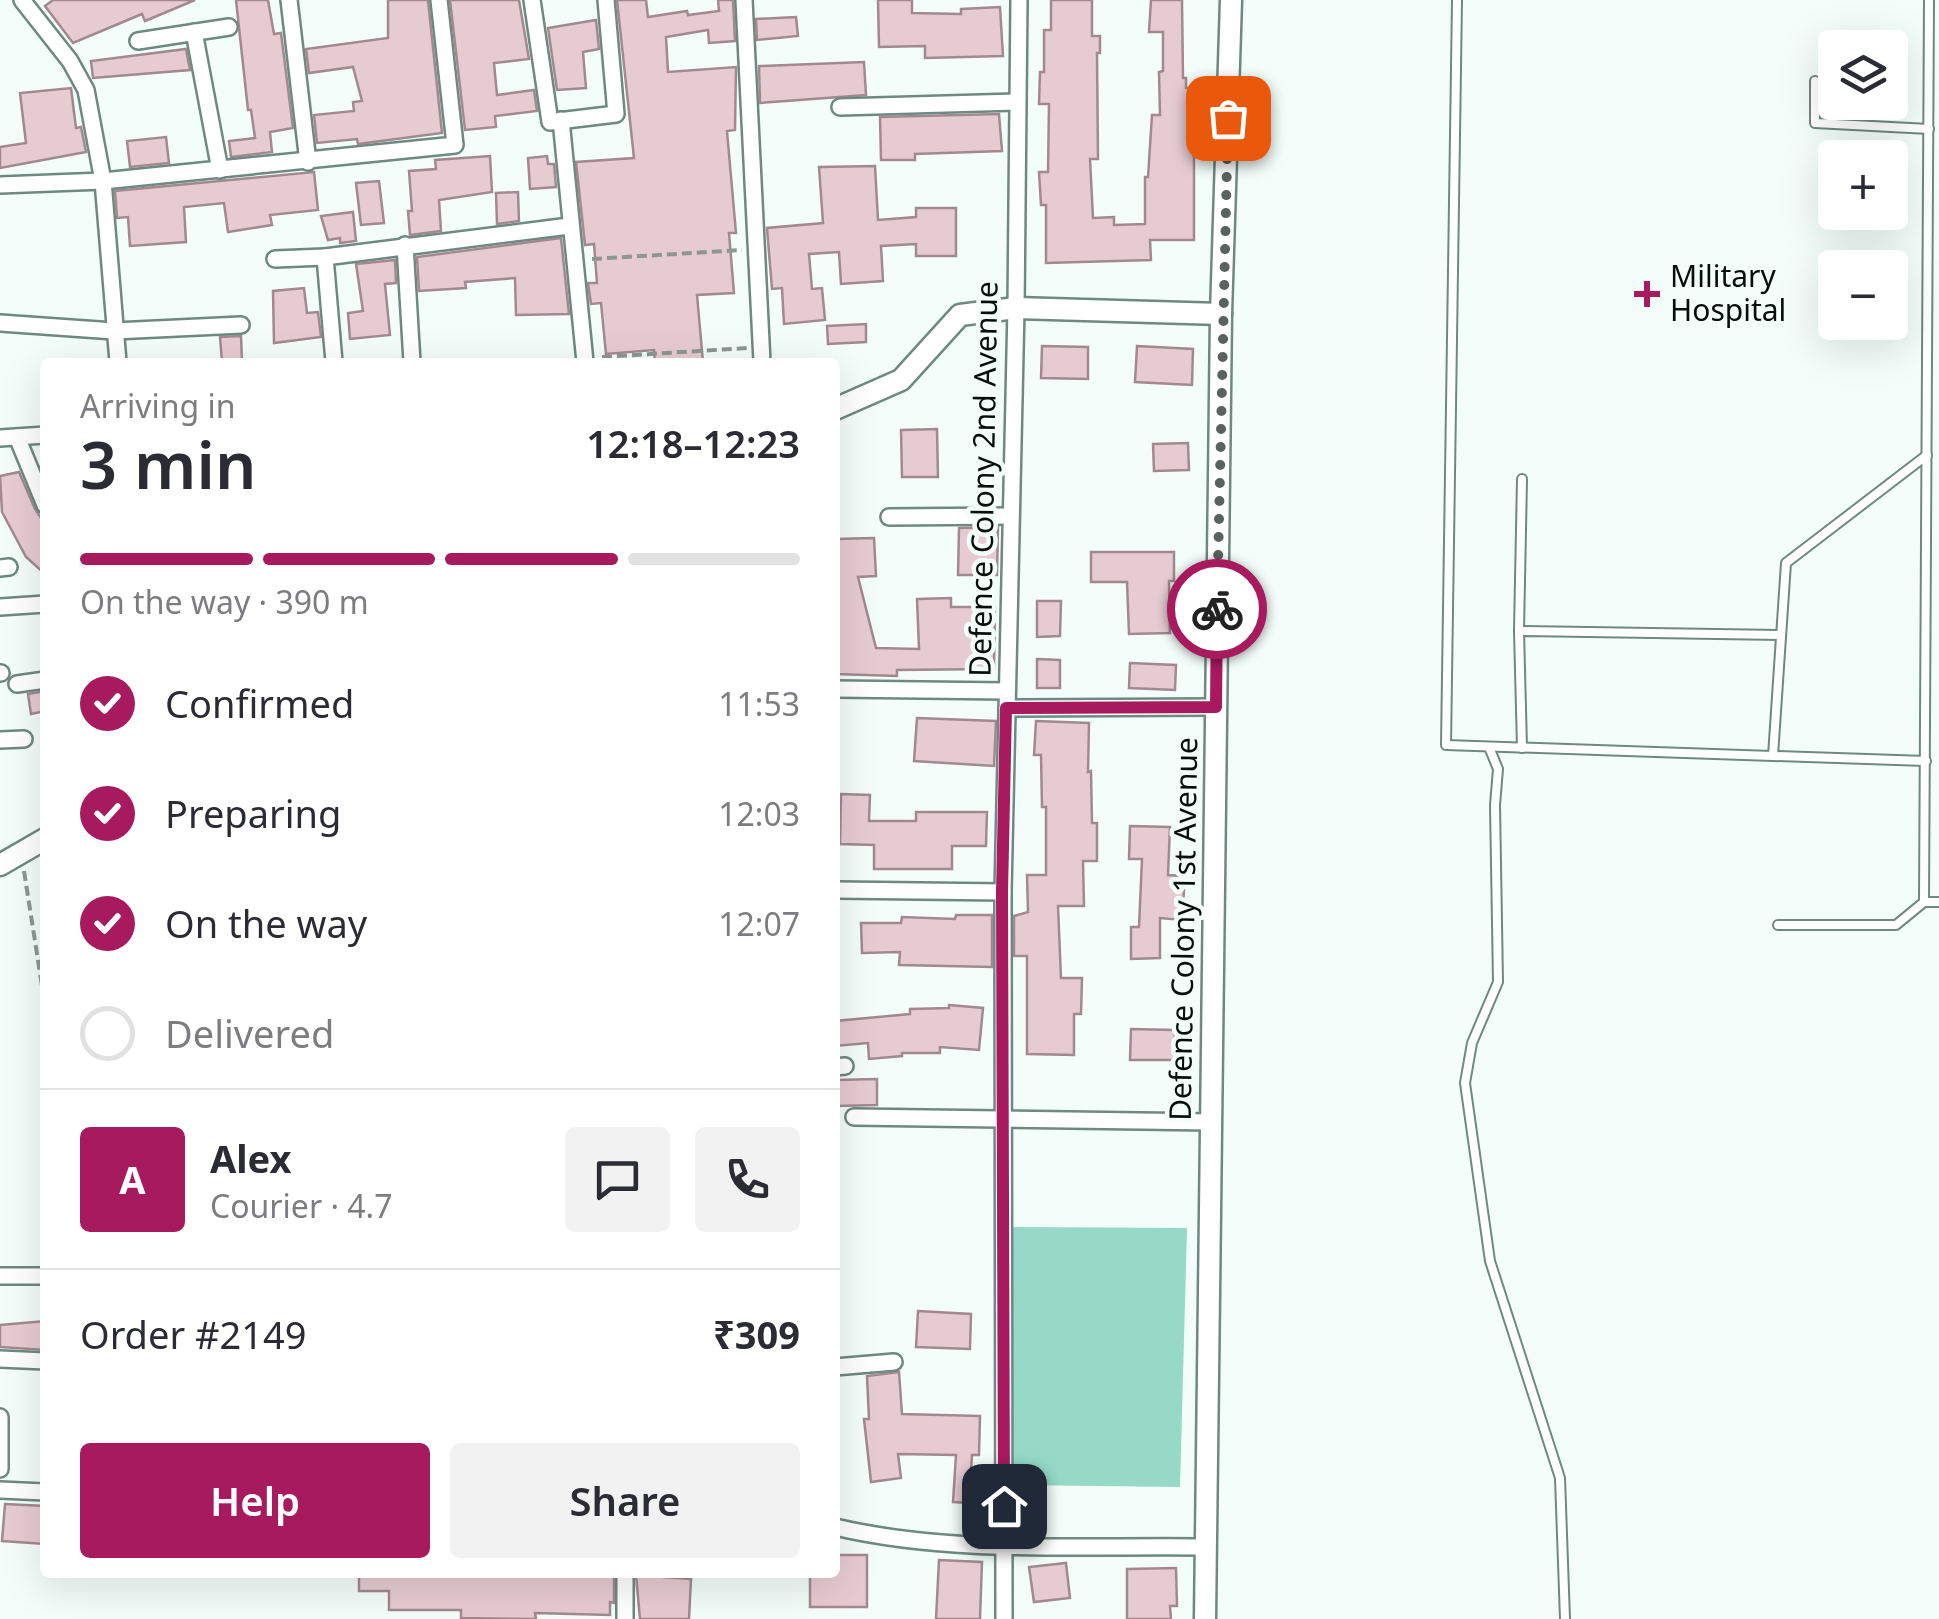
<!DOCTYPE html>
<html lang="en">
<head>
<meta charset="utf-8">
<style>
	:root { --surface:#fff; --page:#f2f2f3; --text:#2b2b33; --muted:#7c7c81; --line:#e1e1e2; --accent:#a71a5d }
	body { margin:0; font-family:"Noto Sans",sans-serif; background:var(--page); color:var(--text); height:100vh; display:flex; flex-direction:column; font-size:38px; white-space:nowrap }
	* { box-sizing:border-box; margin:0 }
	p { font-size:32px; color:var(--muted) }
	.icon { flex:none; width:55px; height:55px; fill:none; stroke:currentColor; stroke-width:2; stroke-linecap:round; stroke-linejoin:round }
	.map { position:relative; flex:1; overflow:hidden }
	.sheet { position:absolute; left:40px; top:358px; width:800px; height:1220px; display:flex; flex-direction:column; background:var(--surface); border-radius:10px; box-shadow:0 10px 40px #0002 }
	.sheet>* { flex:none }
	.buttons { position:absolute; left:1818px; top:30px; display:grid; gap:20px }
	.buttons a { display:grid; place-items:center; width:90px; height:90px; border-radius:10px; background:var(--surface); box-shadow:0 10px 40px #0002; font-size:50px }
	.pin { position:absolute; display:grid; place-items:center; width:85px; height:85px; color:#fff; margin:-42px; border-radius:20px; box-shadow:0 5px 15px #0006 }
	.courier { position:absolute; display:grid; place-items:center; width:100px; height:100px; margin:-50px; border:8px solid #a71a5d; border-radius:50%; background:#fff; color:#222; box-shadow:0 2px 12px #0007 }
	.summary em { font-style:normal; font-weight:600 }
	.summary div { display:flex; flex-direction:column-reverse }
	.summary { display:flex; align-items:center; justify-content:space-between; height:170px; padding:0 40px }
	h1 { font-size:65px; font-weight:600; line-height:75px }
	.bar { display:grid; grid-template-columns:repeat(4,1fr); gap:15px 10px; align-content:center; height:120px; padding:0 40px }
	.bar i { height:12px; border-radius:8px; background:var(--line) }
	.bar .active { background:var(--accent) }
	.bar p { grid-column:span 4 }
	.line { display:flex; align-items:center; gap:25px; padding:0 40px; border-top:2px solid var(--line) }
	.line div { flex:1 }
	.round { display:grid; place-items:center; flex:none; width:105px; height:105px; border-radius:10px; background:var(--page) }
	ol { padding:0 40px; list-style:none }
	li { display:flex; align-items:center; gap:30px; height:110px }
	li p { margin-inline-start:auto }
	li .icon { padding:10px; border-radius:50%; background:var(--accent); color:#fff; stroke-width:4 }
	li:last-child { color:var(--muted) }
	li i { width:55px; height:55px; border:5px solid var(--line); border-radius:50% }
	.primary-button { display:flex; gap:20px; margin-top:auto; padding:20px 40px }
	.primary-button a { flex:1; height:115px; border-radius:10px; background:var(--accent); color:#fff; font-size:40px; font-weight:600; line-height:115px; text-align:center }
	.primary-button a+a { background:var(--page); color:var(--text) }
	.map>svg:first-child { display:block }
	.green { fill:#95d9c6 }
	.building { fill:#e7cbd3; stroke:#a28990; stroke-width:2.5 }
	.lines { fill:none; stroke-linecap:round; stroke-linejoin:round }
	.lane-casing { stroke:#6e8981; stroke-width:12 }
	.street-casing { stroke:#6e8981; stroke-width:20 }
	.secondary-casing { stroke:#6e8981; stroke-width:25 }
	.path { stroke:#8c9794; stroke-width:4; stroke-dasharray:10 5; stroke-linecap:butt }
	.lane { stroke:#fff; stroke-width:8 }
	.street { stroke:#fff; stroke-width:15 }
	.secondary { stroke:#fff; stroke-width:20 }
	.done { stroke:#58625f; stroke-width:10; stroke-dasharray:0 18 }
	.route { stroke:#a71a5d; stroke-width:12 }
	.poi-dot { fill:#a71a5d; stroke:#f3fefb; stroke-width:4 }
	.labels { text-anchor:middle; stroke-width:9; stroke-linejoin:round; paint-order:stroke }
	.poi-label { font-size:30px; fill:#050e0b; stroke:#f3fefb; text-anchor:start }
	.street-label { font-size:30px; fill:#050e0b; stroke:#f3fefb }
</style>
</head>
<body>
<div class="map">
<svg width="1939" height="1619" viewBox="0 0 1939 1619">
	<rect width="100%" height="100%" fill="#f3fefb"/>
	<path class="green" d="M1010,1227L1187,1228L1180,1487L1009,1485Z"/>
	<g class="building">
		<path d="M53,0H195L145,21L142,14L73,43L45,6Z"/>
		<path d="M236,0H268L274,34L281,33L293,128L270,132L272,152L231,157L229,141L255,138L251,110H248Z"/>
		<path d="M388,0H428L442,133L358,144L357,139L317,143L314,115L354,111L353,102L362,101L353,67L309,73L306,49L388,38Z"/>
		<path d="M450,0H519L529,59L494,63L497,95L534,90L537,111L495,116L496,127L465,130Z"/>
		<path d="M617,0H646L648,17L687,11L688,15L719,11L718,0H733L735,41L709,43L708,30L666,37L668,72L736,67L735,130L727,131L736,233H729L734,293L697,295L703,362H655L654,350L606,354L601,303L591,304L588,283H597L594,244L585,245L576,162L634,158Z"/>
		<path d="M878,0H912V13L961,14V9L1000,7L1003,56L925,58V46L879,47Z"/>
		<path d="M1051,0H1092V36H1100V53H1097L1098,159H1090L1093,218L1114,217V225L1145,224V177H1148L1152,115H1160L1159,72L1163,71V32H1149L1151,0H1182L1183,78H1186V88H1195V117H1201L1199,157H1194V240H1150L1151,260L1046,263V205H1041L1039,172H1048L1049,104H1039L1040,72H1044V30H1051Z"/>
		<path d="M796,17L798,36L757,40L756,19Z"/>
		<path d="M596,20L599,49L583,52L586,88L557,90L548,28Z"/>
		<path d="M186,49L190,70L93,78L91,61Z"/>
		<path d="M864,62L866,95L760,103L759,66Z"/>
		<path d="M71,88L76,128L81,127L86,152L0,168V147L26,143L20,93Z"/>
		<path d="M999,114L1002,151L915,154V160H881L880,117Z"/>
		<path d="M166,137L169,163L130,167L127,141Z"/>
		<path d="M490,156L492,192L439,200L441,231L410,235L408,211H412L409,171L436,169L435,160Z"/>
		<path d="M547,156L548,164H554L556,187L530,189L528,158Z"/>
		<path d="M875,166L878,220L916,217V208H956V256H916V244L881,246L883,281L841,284L839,252L809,254L812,289L822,288L825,320L784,324L782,288L772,289L767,228L823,223L819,167Z"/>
		<path d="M314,172L318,210L270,215L272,225L228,232L224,203L184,207L186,242L130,246L128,217L117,218L115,191Z"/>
		<path d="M379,181L384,223L361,225L356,183Z"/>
		<path d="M518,192L519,221L497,224L496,193Z"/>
		<path d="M353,212L356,241L340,243V238L328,240L321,216Z"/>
		<path d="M561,238L569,314L516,315L515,278L465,282L466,288L419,291L417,257Z"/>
		<path d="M395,260L396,283L385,284L390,335L350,339L348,313L363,311L356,264Z"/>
		<path d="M304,288L307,313L318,312L321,337L274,343L273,291Z"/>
		<path d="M866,324V342L828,344L827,326Z"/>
		<path d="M241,336L242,362H222L220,337Z"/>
		<path d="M1042,346L1088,347V379L1041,378Z"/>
		<path d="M1137,346L1193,349L1192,385L1135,382Z"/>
		<path d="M937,429L938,477H902L901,430Z"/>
		<path d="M1188,443L1189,470L1154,471L1153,444Z"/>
		<path d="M19,472L35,509L45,524V574L26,557L2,512L0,476Z"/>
		<path d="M998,527L997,575H958L959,528Z"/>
		<path d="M874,538L876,576L858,577L876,648L919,649L917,599L951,598V607H995L994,669L897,670V676L835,674V539Z"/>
		<path d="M1091,552H1174V581H1169L1170,633L1129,634L1127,582H1091Z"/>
		<path d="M1037,601H1061L1060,636L1037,637Z"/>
		<path d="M1037,659L1060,660V688H1037Z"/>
		<path d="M1130,663L1176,665L1175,690L1129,688Z"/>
		<path d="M45,691V711L31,714L28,694Z"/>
		<path d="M917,718L996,721L994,766L914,761Z"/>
		<path d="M1036,721L1089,723L1088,772L1091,771L1092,823H1097V861H1083L1084,906H1058L1061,978H1082L1081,1014H1074V1055L1027,1054V956H1014V916L1028,912L1027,875H1046V807H1042L1041,755H1034Z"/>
		<path d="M841,794L870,795L869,821H916V812H987L986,846H952V869H874V845L840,844Z"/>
		<path d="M1130,826L1170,827L1168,875L1185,876L1182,920L1160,918V958L1131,959V927H1139L1142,859H1129Z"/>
		<path d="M956,915H992V967L899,965L900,952L862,953L861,923H901L902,917L955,919Z"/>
		<path d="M949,1005L983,1008L979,1050L940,1047V1053H902V1056L869,1059L868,1043L835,1046V1021L910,1014V1009L949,1008Z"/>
		<path d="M1131,1029L1175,1030L1174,1060H1130Z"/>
		<path d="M877,1079V1105L835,1106V1080Z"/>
		<path d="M918,1311L971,1314L970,1349L916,1347Z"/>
		<path d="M45,1321V1350L0,1347V1325Z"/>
		<path d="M899,1372L902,1414L980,1416L979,1455H972L969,1503L953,1502L956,1455L898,1454L901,1478L871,1482L864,1419H869L867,1376Z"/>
		<path d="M5,1504L45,1506V1544L2,1541Z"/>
		<path d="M835,1555H867V1607H810V1572H835Z"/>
		<path d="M939,1560L982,1562L980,1619H936Z"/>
		<path d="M1066,1563L1070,1598L1034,1602L1029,1567Z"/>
		<path d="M1176,1568L1177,1606H1170L1171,1619H1127V1569Z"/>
		<path d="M359,1572H611L614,1574V1603L610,1602V1615L535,1613L536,1619L461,1618V1610H389V1591H359Z"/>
		<path d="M636,1575L691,1579L689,1619H640Z"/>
	</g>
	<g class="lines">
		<defs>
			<g id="lane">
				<path d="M1457,0L1446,745L1926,761"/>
				<path d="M1815,81V123L1929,129"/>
				<path d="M1519,631L1522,479"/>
				<path d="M1489,747L1498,769L1495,805L1498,982L1472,1043L1465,1083L1490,1261L1560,1478L1565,1619"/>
				<path d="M1522,748L1519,631L1781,635"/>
				<path d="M1773,756L1786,563L1927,455"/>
				<path d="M1924,902H1939"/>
				<path d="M1778,925H1896L1924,902L1929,0"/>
			</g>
			<g id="street">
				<path d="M22,0L70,61L86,90L103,181L118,362"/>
				<path d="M289,0L308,162"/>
				<path d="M532,0L550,122L616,114L606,0"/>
				<path d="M744,0L762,362"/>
				<path d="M194,32L220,170"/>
				<path d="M138,41L229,27"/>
				<path d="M840,107L1016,102"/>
				<path d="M561,120L585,362"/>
				<path d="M0,185L103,181L455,145L439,0"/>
				<path d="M405,245L412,362"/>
				<path d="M275,259L325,257"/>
				<path d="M0,323L114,331L241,325"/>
				<path d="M334,362L325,257L569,226"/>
				<path d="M17,437L45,505"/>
				<path d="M0,438L45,435"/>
				<path d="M889,517L1010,516"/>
				<path d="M0,568L9,567"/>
				<path d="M0,607L45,604"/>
				<path d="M0,673H1"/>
				<path d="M17,684L45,680"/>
				<path d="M835,689L1007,691"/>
				<path d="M1007,708L1216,707"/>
				<path d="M0,740L24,739"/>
				<path d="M836,890L1003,892"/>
				<path d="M835,1067L845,1066"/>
				<path d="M854,1117L1211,1122"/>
				<path d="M0,1276H45"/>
				<path d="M0,1359L45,1361"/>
				<path d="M835,1367L894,1362"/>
				<path d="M0,1417V1469"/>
				<path d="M0,1490L45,1492"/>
				<path d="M835,1527C954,1555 1084,1545 1206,1547"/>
				<path d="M625,1572V1619"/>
				<path d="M1004,1619L1003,892L1016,308L1019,0"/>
			</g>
			<g id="secondary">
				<path d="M835,409L901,380L960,315L1016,308L1221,314"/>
				<path d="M0,865L45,839"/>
				<path d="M1205,1619L1221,314L1231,0"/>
			</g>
		</defs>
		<use href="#lane" class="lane-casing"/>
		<use href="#street" class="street-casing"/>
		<use href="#secondary" class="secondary-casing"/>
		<g class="path">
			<path d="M592,259L742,250"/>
			<path d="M602,357L747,348"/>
			<path d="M24,871L45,1005"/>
		</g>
		<use href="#lane" class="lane"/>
		<use href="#street" class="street"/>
		<use href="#secondary" class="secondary"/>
	</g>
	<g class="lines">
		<path class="done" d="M1217,609L1228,118"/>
		<path class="route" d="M1004,1506L1002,892L1006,708L1216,707L1217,609"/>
	</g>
	<path class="poi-dot" d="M1642 279h10v10h10v10h-10v10h-10v-10h-10v-10h10z"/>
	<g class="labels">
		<g class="poi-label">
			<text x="1670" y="287">Military<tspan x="1670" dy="34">Hospital</tspan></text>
		</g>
		<g class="street-label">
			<text transform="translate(984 479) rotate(-89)" y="10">Defence Colony 2nd Avenue</text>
			<text transform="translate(1184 929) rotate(-89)" y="10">Defence Colony 1st Avenue</text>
		</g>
	</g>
</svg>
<div class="buttons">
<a><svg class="icon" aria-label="layers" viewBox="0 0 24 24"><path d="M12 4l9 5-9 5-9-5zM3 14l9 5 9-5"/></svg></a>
<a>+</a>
<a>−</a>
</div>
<div class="pin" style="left:1228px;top:118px;background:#ea580c"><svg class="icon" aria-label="bag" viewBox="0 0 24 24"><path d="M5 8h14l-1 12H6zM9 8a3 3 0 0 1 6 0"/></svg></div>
<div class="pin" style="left:1004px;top:1506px;background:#1f2937"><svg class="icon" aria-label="home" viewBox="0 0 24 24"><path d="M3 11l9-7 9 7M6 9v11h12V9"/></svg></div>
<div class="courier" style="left:1217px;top:609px"><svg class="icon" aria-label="bike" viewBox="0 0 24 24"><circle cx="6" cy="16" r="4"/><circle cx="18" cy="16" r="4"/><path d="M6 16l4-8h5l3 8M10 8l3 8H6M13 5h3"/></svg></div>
<section class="sheet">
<div class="summary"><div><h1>3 min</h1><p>Arriving in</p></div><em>12:18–12:23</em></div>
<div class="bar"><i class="active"></i><i class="active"></i><i class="active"></i><i></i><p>On the way · 390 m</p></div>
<ol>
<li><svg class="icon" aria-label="check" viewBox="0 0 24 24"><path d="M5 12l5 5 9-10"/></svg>Confirmed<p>11:53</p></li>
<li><svg class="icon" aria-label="check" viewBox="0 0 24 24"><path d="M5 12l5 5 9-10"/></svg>Preparing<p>12:03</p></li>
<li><svg class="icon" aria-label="check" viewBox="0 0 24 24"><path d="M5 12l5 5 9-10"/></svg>On the way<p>12:07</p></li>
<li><i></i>Delivered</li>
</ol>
<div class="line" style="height:180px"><b class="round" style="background:var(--accent);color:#fff">A</b><div><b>Alex</b><p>Courier · 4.7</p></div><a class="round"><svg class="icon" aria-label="chat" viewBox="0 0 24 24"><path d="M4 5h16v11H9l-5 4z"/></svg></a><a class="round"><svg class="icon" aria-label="phone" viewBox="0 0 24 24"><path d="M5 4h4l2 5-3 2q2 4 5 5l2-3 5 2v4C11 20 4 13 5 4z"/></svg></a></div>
<div class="line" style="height:130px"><div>Order #2149</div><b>₹309</b></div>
<div class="primary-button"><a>Help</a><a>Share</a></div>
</section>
</div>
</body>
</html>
